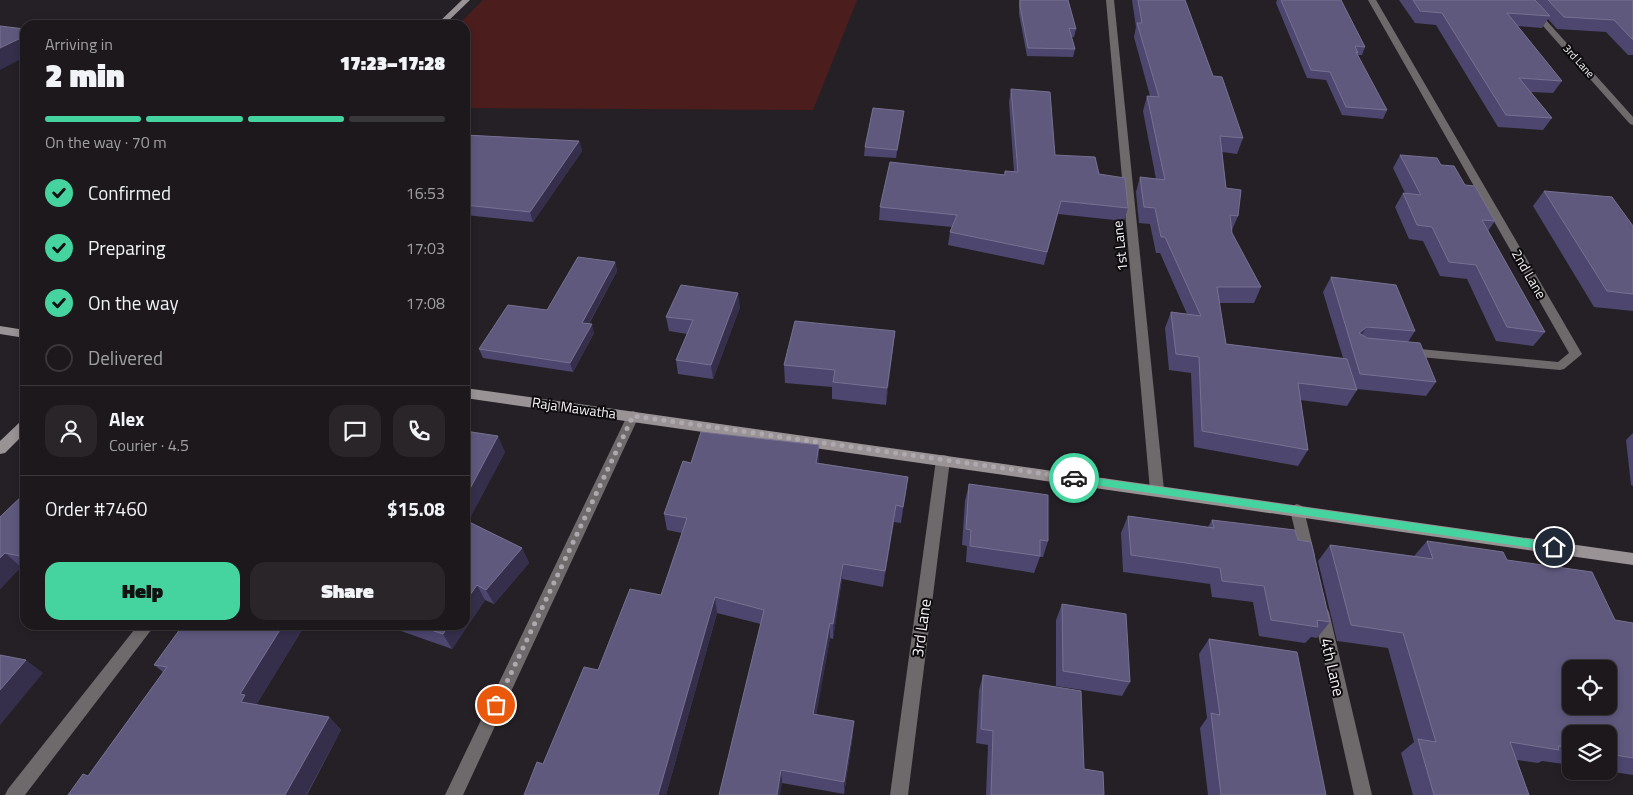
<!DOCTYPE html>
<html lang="en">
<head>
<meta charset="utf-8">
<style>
	:root { --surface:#1c181c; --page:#292529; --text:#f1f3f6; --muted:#a0a0a3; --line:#3a373b; --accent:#45d49f }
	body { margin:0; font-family:"Titillium Web",sans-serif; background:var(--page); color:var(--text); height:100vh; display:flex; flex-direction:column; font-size:19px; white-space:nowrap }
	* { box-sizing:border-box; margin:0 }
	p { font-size:16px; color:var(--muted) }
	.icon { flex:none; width:28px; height:28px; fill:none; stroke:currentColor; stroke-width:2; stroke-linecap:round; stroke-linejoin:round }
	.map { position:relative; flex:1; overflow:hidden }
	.details { position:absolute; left:20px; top:20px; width:450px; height:610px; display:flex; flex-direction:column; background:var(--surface); border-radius:15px; box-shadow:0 2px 8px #0003,0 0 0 1px var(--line) }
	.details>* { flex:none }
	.fabs { position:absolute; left:1562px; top:660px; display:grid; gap:10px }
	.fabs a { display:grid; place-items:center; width:55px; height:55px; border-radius:10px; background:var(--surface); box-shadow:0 2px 8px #0003,0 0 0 1px var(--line); font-size:25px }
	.pin { position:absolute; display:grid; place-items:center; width:42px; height:42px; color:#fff; margin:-21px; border:2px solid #fff; border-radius:50%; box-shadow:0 1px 5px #0007 }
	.courier { position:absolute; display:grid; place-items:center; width:50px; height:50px; margin:-25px; border:4px solid #45d49f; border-radius:50%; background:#fff; color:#222; box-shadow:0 1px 6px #0007 }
	.overview em { font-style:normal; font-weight:800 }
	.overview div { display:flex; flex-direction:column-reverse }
	.overview { display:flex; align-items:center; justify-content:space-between; height:85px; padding:0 25px }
	h1 { font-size:32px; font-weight:800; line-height:38px }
	.bar { display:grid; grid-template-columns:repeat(4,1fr); gap:8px 5px; align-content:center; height:60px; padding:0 25px }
	.bar i { height:6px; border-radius:4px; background:var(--line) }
	.bar .active { background:var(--accent) }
	.bar p { grid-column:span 4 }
	.line { display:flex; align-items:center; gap:12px; padding:0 25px; border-top:1px solid var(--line) }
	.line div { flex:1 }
	.round { display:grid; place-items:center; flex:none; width:52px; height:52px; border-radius:15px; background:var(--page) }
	ol { padding:0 25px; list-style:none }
	li { display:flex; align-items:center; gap:15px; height:55px }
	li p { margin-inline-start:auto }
	li .icon { padding:5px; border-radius:50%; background:var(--accent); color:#111; stroke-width:4 }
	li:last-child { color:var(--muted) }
	li i { width:28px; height:28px; border:2px solid var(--line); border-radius:50% }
	.cta { display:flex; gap:10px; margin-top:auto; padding:10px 25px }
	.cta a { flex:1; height:58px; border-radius:15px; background:var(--accent); color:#111; font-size:20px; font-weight:800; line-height:58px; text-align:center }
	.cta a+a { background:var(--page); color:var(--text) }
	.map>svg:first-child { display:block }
	.green { fill:#4b1e1d }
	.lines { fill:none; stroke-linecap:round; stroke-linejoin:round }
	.street { fill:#6e6a6c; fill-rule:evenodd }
	.secondary { fill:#9a9396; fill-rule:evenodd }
	.wall { fill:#4d466f }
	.shaded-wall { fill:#352f4c }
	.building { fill:#5f597e; stroke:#777191; fill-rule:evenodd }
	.route { fill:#45d49f }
	.done { stroke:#aea9ae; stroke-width:5; stroke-dasharray:0 9 }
	.labels { text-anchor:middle; stroke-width:4; stroke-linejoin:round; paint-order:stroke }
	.far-street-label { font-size:11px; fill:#f7f3f7; stroke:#0d0b0d }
	.street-label { font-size:14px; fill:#f7f3f7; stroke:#0d0b0d }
	.near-street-label { font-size:16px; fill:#f7f3f7; stroke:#0d0b0d }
</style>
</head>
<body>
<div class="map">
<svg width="1633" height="795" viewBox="0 0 1633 795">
	<rect width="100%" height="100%" fill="#252026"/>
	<path class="green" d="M483,0H857L813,110L465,108V25H458Z"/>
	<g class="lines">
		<g class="street">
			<path d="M1106,0H1114L1164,490L1162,494L1157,496L1152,494L1150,490Z"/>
			<path d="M1368,0H1376L1582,354L1564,369L1560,370L1409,356L1403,352L1409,348L1558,362L1569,353Z"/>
			<path d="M1520,0H1528L1633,117V125L1630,124Z"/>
			<path d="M633,411L638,413L639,416L463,795H445L627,416L628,413Z"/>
			<path d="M943,455L948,456L950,460L908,795H890L936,460L938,456Z"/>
			<path d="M1297,504L1302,506L1304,510L1315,556L1313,560L1308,562L1303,560L1301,556L1290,510L1292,506Z"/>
			<path d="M1321,605L1326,607L1329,612L1372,795H1354L1313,612L1316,607Z"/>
			<path d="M138,625H155L25,795H5L8,789Z"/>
		</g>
		<g class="secondary">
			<path d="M462,0H470L444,25H436Z"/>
			<path d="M0,326L25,330V338L0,334Z"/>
			<path d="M465,388L1633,553V565L465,398Z"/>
			<path d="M25,420V433L5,453L0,454V441L20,422Z"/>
		</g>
	</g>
	<g class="wall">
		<path d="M1019,0H1068L1076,29L1074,37H1071L1075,49L1073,57L1027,56L1019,14Z"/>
		<path d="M1132,0H1185L1213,76L1243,138L1237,154L1222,152L1226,188L1238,216L1232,230V233L1261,287L1254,303H1219L1226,344L1343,358L1323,292L1331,277L1415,331L1408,342L1436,382L1426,396L1357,389V390L1347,406L1300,400L1308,450L1298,466L1194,447L1191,373L1169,370L1165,328L1171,312L1187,314L1160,253H1156L1150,224L1139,223L1136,192L1140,177L1156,179L1143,111L1147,96H1150L1134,37L1136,27Z"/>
		<path d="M1277,0H1341L1365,47L1362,55H1357L1387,110L1383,119L1342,115L1326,80L1307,78L1276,3Z"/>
		<path d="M1399,0H1633V55H1628L1606,32L1557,29L1548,19L1542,28L1518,26L1562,81L1553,93L1531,92L1552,118L1543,130L1498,127L1436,25L1415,23Z"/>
		<path d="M1011,89L1055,155L1099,174L1128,208L1124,221L1058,214L1044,265L948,245L950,232L952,227L879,220L880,207L1004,175L1005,171L1014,172L1009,102Z"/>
		<path d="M903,119L896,158L864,156L865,147Z"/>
		<path d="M465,135L579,141L582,151L533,222L465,215Z"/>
		<path d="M1400,155L1441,165L1465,185L1495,221L1488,231L1545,332L1533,346L1496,341L1467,279L1440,276L1423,241L1409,239L1395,207L1403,193H1405L1393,168Z"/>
		<path d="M1544,191L1633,226V311L1594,307L1533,206Z"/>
		<path d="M615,262L617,271L589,324L594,333L573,372L483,358L479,349L547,310Z"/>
		<path d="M740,307L713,379L678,374L676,360L687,334L669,331L666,317Z"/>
		<path d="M895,331L886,405L832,399V387L785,383L784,365Z"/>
		<path d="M465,431L505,452L468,521L522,548L529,563L494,604L485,600L452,649L384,625H465Z"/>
		<path d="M1633,433V486L1631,485L1626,440Z"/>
		<path d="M691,463H819L908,477L901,523L894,522L883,587L842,579L833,639L830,638L816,714L853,734L844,794L782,783L761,624L717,613L666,795H524L543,764L598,670L661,595L682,533L667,530L664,514Z"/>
		<path d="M969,484L1048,541L1043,557H1040L1034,573L966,562L967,546L962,545L965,501Z"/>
		<path d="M25,493V567H21L0,589V517Z"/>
		<path d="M1128,516L1208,527L1212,520L1298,540L1330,622L1317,638L1311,637L1305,643L1259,636L1253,602L1212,597L1210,584L1123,572L1121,533Z"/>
		<path d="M1427,541L1507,560L1615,620L1633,623V775L1607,771H1609V734H1571V765L1542,761L1538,763L1517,760L1529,795H1413L1401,753L1414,742L1388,648L1337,641L1318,561L1330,545L1414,556Z"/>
		<path d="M1062,604L1130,682L1122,696L1056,686V620Z"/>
		<path d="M305,625L256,705L329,717L341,730L307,795H68L88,776L163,672L154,665Z"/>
		<path d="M1209,639L1326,795H1208L1200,728L1207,718L1199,654Z"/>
		<path d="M983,675L1084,769L1104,795H986L988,745L976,743L979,690Z"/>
	</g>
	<g class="shaded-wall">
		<path d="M25,36V57L0,70V48Z"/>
		<path d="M904,111L903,119L896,158L897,150Z"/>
		<path d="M579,141L582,151L533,222L530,212Z"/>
		<path d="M1061,201L1058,214L1044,265L1047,252Z"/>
		<path d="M615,262L617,271L584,332L582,323Z"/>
		<path d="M738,293L740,307L713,379L711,365Z"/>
		<path d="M592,324L594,333L573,372L570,363Z"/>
		<path d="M1367,327L1358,341L1359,333Z"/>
		<path d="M895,331L893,348L886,405L887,388Z"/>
		<path d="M498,436L505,452L465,528V498Z"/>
		<path d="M819,445V462L816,480V463Z"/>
		<path d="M908,477L906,493L901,523L903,507Z"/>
		<path d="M896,505L894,522L883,587L885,571Z"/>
		<path d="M522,548L529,563L494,604L486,590Z"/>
		<path d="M5,553L21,567L0,589V558Z"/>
		<path d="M843,564L842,579L833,639V624Z"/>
		<path d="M477,585L485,600L452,649L443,634L449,625H465V602Z"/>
		<path d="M715,597L717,613L666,795H658Z"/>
		<path d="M830,623V638L814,728L813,714Z"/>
		<path d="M283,625H305L256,705L241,702L240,694Z"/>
		<path d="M26,660L43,673L0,725V690Z"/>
		<path d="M329,717L341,730L306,795H285Z"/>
		<path d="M854,721L853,734L844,794V782Z"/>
		<path d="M781,770L782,783L780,795H777Z"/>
	</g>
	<g class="building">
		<path d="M1020,0H1068L1076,29L1069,28L1075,49L1028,48L1020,6Z"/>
		<path d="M1138,0H1185L1213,76L1222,77L1243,138L1220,136L1226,188L1241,190L1238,216L1230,215L1232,233L1261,287H1217L1226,344L1347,359L1357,390L1298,383L1308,450L1202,431L1199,357L1176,354L1171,312L1201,316L1165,237H1161L1155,208L1144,207L1140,177L1165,180L1147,96L1159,97L1137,23H1142Z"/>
		<path d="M1281,0H1341L1365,47L1355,46L1358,53L1356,52L1387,110L1346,107L1330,72L1311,70Z"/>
		<path d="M1413,0H1535L1550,16L1507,13L1562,81L1519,78L1552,118L1506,115L1442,13L1420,11Z"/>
		<path d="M1548,0H1633V40L1614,20L1564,17Z"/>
		<path d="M0,26L25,29V36L0,48Z"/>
		<path d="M1011,89L1050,92L1055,155L1095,157L1099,174L1125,178L1128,208L1061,201L1047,252L950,232L957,215L880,207L890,162L1005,175V171L1018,172Z"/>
		<path d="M873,108L904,111L897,150L865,147Z"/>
		<path d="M465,135L579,141L530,212L465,205Z"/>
		<path d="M1400,155L1437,158L1441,165L1454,166L1465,185L1475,186L1495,221L1482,220L1545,332L1507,327L1476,265L1449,262L1432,227L1417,225L1403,193L1421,195Z"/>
		<path d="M1544,191L1612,197L1633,226V294L1607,291Z"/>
		<path d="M578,257L615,262L582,323L592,324L570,363L479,349L508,305L547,310Z"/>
		<path d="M1331,277L1396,285L1415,331L1367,327L1359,333L1367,338L1420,343L1436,382L1360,374Z"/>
		<path d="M681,285L738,293L711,365L676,360L693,320L666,317Z"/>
		<path d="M795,321L895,331L887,388L833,382L835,370L784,365Z"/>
		<path d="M465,431L498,436L465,498Z"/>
		<path d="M701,432L819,445L816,463L908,477L903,507L896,505L885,571L843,564L833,624L830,623L813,714L854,721L844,782L781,770L777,795H719L764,610L715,597L658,795H524L537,762L543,764L584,667L598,670L630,589L661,595L687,518L664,514L683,461L691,463Z"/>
		<path d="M969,484L1048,495V541L1040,540V556L970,546L971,530L966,529Z"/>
		<path d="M25,493V557L5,553L0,558V517Z"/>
		<path d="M1128,516L1214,528L1212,520L1295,530L1298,540L1311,542L1330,622L1317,620L1318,627L1271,620L1264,586L1222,581L1220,568L1131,555Z"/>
		<path d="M465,520L522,548L486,590L477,585L465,602Z"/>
		<path d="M1427,541L1503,552L1507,560L1592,572L1615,620L1633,623V758L1609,754V734H1571V748L1558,746L1559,750L1510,742L1529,795H1434L1418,739L1436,742L1403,633L1351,625L1330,545L1433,559ZM1571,669H1609V706H1571Z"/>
		<path d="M1062,604L1126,614L1130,682L1063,671Z"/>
		<path d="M183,625H283L240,694L245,695L241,702L329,717L285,795H68L83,774L88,776L167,667L154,665Z"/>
		<path d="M416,625H449L443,634Z"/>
		<path d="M1209,639L1297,652L1326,795H1221L1211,713L1220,715Z"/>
		<path d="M0,655L26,660L0,690Z"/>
		<path d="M983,675L1081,691L1084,769L1103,772L1104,795H991L993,731L981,729Z"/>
	</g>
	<path class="route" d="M1074,475L1554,543L1559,547L1554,551L1074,482L1069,478Z"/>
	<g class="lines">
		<path class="done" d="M496,705L633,416L1074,478"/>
	</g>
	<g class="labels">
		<g class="far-street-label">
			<text transform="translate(1579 61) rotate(48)" y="4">3rd Lane</text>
		</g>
		<g class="street-label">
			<text transform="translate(1120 246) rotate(-96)" y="5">1st Lane</text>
			<text transform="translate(1529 274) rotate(60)" y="5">2nd Lane</text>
			<text transform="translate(574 408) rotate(8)" y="5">Raja Mawatha</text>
		</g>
		<g class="near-street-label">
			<text transform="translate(921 628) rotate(-82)" y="6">3rd Lane</text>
			<text transform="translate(1333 667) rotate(77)" y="6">4th Lane</text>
		</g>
	</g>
</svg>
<div class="fabs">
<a><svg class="icon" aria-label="locate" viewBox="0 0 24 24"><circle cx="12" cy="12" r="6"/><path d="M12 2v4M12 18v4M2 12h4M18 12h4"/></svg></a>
<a><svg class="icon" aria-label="layers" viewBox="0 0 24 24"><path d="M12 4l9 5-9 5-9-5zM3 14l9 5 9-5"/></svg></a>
</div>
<div class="pin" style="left:496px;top:705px;background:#ea580c"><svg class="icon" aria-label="bag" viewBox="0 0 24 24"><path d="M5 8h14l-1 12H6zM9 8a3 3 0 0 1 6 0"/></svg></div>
<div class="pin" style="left:1554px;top:547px;background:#1f2937"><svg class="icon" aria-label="home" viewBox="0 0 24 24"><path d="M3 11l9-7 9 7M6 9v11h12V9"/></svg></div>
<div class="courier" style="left:1074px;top:478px"><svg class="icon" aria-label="car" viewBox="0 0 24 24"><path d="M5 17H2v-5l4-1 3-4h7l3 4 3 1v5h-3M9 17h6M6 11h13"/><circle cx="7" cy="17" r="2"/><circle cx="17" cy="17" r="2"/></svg></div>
<section class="details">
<div class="overview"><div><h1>2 min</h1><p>Arriving in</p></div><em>17:23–17:28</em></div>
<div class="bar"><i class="active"></i><i class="active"></i><i class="active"></i><i></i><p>On the way · 70 m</p></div>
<ol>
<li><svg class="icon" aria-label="check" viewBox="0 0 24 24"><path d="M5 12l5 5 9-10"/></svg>Confirmed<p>16:53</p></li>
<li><svg class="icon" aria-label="check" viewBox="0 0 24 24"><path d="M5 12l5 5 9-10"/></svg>Preparing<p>17:03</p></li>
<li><svg class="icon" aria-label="check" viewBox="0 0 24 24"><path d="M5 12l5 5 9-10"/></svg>On the way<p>17:08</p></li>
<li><i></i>Delivered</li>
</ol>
<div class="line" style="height:90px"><a class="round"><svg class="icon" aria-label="person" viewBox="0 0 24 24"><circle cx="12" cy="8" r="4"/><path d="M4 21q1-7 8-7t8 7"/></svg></a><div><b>Alex</b><p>Courier · 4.5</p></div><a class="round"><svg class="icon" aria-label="chat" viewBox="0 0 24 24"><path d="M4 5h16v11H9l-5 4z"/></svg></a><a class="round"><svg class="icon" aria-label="phone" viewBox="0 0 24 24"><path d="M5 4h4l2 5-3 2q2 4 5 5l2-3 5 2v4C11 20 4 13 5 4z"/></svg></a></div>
<div class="line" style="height:65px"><div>Order #7460</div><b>$15.08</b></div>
<div class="cta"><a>Help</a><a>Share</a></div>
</section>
</div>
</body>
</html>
